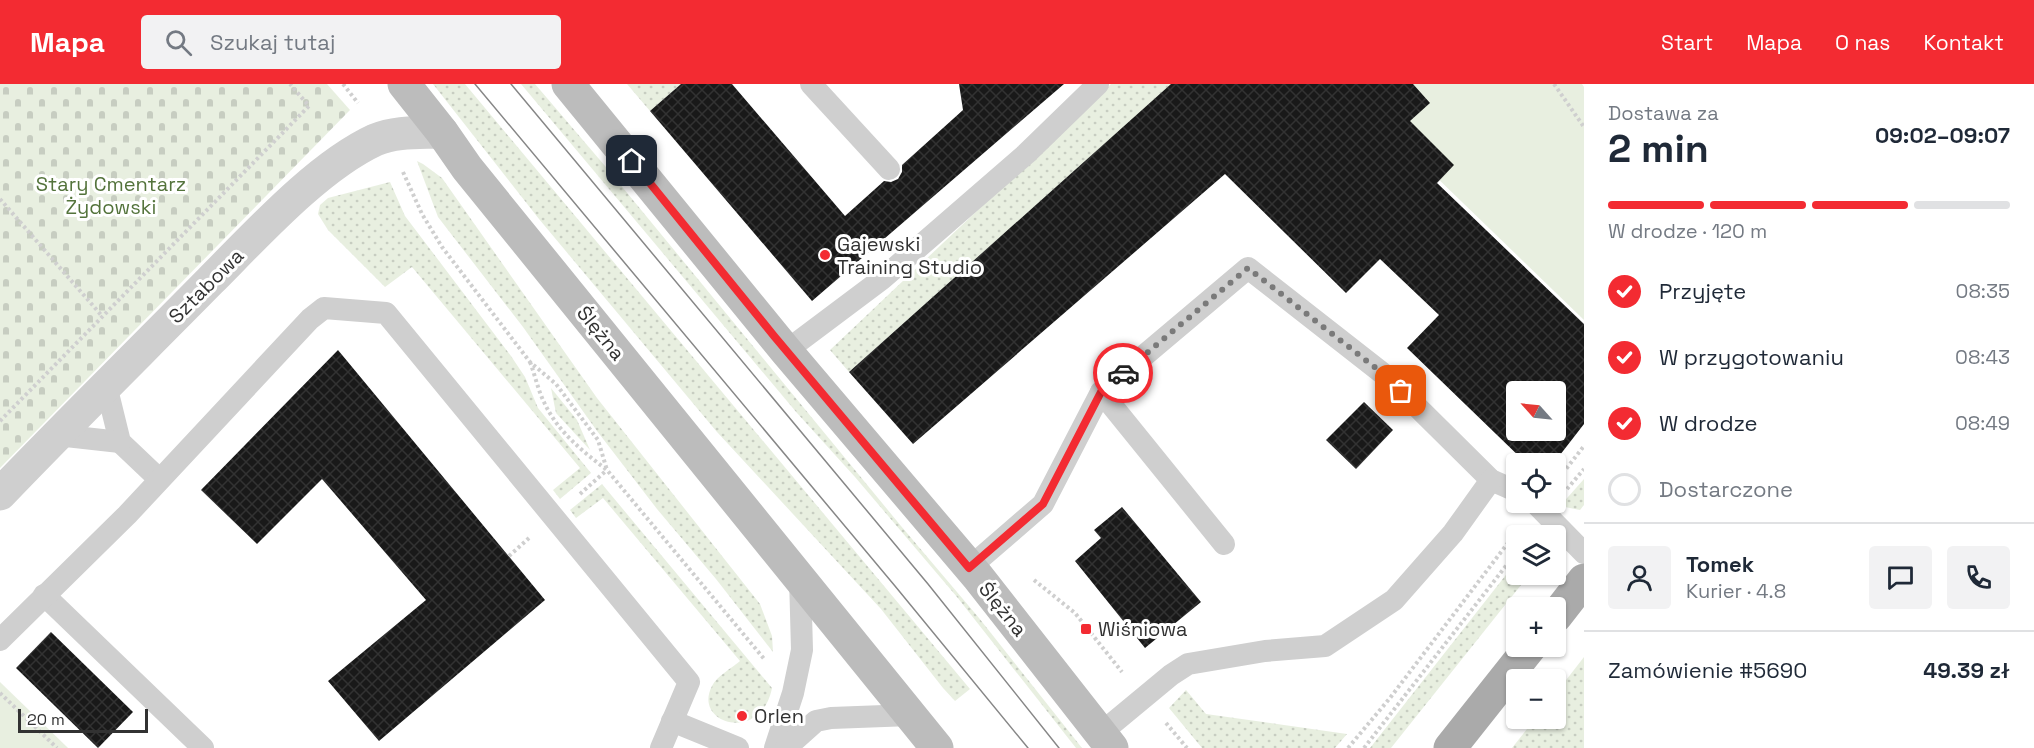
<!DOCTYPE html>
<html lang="pl">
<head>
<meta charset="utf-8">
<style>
	:root { --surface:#fff; --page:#f2f2f3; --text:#1f2937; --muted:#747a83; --line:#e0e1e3; --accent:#f32b32 }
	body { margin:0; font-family:"Space Grotesk",sans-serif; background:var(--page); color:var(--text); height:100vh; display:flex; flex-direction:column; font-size:22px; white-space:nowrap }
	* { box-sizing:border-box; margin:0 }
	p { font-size:20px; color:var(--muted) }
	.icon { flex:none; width:33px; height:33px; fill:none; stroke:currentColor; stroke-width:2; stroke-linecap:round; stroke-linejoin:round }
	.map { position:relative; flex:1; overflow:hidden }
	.panel { display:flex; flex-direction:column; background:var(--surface); width:450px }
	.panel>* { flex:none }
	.needle { width:39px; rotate:297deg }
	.controls { position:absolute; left:1506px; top:297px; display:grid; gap:12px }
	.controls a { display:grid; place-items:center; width:60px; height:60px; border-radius:6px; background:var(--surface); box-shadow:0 2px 4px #0004; font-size:30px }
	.scale { position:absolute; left:18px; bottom:15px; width:130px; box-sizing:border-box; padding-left:6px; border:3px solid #323232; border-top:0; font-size:16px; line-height:21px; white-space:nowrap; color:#323232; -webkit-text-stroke:4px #fff; paint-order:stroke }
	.pin { position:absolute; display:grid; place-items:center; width:51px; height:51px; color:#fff; margin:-26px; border-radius:12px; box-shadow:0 3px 9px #0006 }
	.courier { position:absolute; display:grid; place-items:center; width:60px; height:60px; margin:-30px; border:4px solid #f32b32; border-radius:50%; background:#fff; color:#222; box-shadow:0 2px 8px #0007 }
	.summary em { font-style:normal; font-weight:800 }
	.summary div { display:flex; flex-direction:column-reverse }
	.summary { display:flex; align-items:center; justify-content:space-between; height:102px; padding:0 24px }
	h1 { font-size:39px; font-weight:800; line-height:45px }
	.bar { display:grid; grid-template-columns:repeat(4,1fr); gap:9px 6px; align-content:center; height:72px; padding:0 24px }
	.bar i { height:8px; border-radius:4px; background:var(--line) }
	.bar .selected { background:var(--accent) }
	.bar p { grid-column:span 4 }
	.line { display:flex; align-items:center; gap:15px; padding:0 24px; border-top:2px solid var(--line) }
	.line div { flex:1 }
	.round { display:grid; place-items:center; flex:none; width:63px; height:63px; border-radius:6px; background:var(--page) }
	ol { padding:0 24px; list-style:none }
	li { display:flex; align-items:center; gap:18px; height:66px }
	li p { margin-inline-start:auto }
	li .icon { padding:6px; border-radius:50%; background:var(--accent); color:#fff; stroke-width:4 }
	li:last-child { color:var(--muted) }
	li i { width:33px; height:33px; border:3px solid var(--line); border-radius:50% }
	header { display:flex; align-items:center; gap:36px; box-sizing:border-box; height:84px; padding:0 30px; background:var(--accent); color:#fff }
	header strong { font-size:28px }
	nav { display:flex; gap:33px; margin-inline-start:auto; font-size:21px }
	.search { width:420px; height:54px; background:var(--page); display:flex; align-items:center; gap:15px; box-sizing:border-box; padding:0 21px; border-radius:6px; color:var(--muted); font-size:22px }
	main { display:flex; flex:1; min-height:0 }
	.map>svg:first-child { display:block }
	.grass { fill:url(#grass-dots) }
	.cemetery { fill:url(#cemetery-stones) }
	.garden { fill:#e8efe0 }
	.building { fill:url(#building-cross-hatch); fill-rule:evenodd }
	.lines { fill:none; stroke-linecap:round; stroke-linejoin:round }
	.path { stroke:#cfcfcf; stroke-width:4; stroke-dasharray:3 3; stroke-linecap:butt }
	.lane { stroke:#cfcfcf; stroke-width:22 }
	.street { stroke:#cfcfcf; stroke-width:33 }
	.secondary { stroke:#bcbcbc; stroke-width:33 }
	.primary { stroke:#aaa; stroke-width:33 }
	.tram { stroke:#878787; stroke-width:1.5 }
	.done { stroke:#7a7a7a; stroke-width:6; stroke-dasharray:0 10.8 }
	.route { stroke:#f32b32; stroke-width:8 }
	.poi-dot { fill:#f32b32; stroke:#fff; stroke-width:2 }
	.labels { text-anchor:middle; stroke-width:6; stroke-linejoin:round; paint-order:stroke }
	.park-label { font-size:20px; fill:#53733b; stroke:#fff }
	.poi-label { font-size:20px; fill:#323232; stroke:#fff; text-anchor:start }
	.street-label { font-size:20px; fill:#323232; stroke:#fff }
</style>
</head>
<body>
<header>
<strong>Mapa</strong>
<div class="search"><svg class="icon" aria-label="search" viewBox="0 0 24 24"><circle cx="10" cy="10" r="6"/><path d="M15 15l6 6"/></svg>Szukaj tutaj</div>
<nav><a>Start</a><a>Mapa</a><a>O nas</a><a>Kontakt</a></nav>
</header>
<main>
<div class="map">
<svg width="1584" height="664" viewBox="0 0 1584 664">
	<defs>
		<pattern id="grass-dots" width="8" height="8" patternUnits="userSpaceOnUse" patternTransform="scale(1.5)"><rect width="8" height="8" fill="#e8efe0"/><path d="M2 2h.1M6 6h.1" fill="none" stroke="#c7cdc1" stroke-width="1.8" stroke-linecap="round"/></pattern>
		<pattern id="cemetery-stones" width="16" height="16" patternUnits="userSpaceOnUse" patternTransform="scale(1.5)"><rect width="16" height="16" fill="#e8efe0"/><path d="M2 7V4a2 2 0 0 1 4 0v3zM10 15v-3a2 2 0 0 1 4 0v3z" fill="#c7cdc1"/></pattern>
		<pattern id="building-cross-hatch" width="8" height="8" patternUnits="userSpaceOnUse" patternTransform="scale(1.5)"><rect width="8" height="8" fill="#191919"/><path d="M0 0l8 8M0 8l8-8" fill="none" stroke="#323232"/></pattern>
	</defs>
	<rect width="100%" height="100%" fill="#fff"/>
	<g class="grass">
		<path d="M433,0H465L970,605L955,617L943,604L881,525L717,348L539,135Z"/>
		<path d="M521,0H535L605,82L901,442L979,534L1082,664H1076L957,513L855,393L797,329Z"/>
		<path d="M627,0H681L650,27Z"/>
		<path d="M1111,0H1219L1165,6L849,288L830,266Z"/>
		<path d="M417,77L423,80L442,94L597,314L760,520L772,552L773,568L716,495L657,425L597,347L523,243L438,133Z"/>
		<path d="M390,98L405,132L511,272L525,293L538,324L591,389L560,415L553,406L580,384L412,183L385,203L328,146L318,130L320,121L328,114Z"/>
		<path d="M551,304L577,336L590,366L556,329Z"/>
		<path d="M1584,395V421L1580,426L1560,422Z"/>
		<path d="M602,400L772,604C761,660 692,640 712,602C717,592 732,584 740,577L603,414L576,434L570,426Z"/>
		<path d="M1516,478V490L1529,491L1391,664H1370Z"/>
		<path d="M1584,573V664H1512L1535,635L1556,634V609Z"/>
		<path d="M1186,606L1206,630L1347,650L1335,664H1202L1169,624Z"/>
	</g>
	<path class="cemetery" d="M0,0H327L350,26L0,384Z"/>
	<g class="garden">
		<path d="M1340,0H1582L1584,3V236Z"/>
		<path d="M0,598L68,664H0Z"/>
	</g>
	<g class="building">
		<path d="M681,0H732L845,132L884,97L891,98L898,95L902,88V81L963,26L959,0H1064L812,217L650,27Z"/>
		<path d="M1171,0H1413L1430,19L1410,37L1454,81L1437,99L1584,240V340L1553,380H1527L1407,264L1439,231L1380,175L1346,209L1225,90L913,360L849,288ZM1516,308H1556V346H1516Z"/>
		<path d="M338,266L545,516L379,657L328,597L426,516L322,395L257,460L201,406Z"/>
		<path d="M1364,318L1393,346L1356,385L1326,356Z"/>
		<path d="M1122,423L1201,518L1145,564L1075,477L1101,454L1094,446Z"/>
		<path d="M51,548L133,628L98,664L16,584Z"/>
	</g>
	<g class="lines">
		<g class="path">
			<path d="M343,0L358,19"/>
			<path d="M1554,0L1584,43"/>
			<path d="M403,88L422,130L442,163L530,278L556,300L598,356L607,386"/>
			<path d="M0,115L102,232"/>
			<path d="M530,278C535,291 538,306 544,318C557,347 582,367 607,386L765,576"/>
			<path d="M0,337L309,22L290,0"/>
			<path d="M1559,394L1584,362"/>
			<path d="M1567,405L1584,385"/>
			<path d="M580,410L607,386"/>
			<path d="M509,472L529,454"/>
			<path d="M1034,496L1075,529L1122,588"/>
			<path d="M0,609L57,664"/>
			<path d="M1166,639L1187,664"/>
			<path d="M1348,664L1390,614L1517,447"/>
			<path d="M1364,664L1516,469"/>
		</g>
		<g class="lane">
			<path d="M811,0L889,85"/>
			<path d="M786,267L882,195L1026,70L1098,0"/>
			<path d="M106,301L120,358L159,395"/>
			<path d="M1101,308L1224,460"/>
			<path d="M57,351L120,358"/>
			<path d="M1534,418L1584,469"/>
			<path d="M969,484L1043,420L1101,308L1248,184L1386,292L1491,396L1516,407"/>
			<path d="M44,511L203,664"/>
			<path d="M0,556L127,431L310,235L324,224L386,229L689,598L661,664"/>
			<path d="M672,637L738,664"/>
			<path d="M1101,649L1171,591L1188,580L1265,567L1325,562L1394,516L1453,449L1491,396"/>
			<path d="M775,664L793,609L802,566L800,493"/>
			<path d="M786,664L816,637L831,634L911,631"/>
		</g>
		<path class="street" d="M0,410C69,338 140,268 210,197C256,151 317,83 375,56C397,47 419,49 442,48"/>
		<g class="secondary">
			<path d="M404,0L442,48L467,84L937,664"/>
			<path d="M568,0L786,267L978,493L1112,664"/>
		</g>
		<g class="primary">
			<path d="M1556,532L1584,496"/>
			<path d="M1450,664L1531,562"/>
		</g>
		<g class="tram">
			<path d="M475,0L895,502L1028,664"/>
			<path d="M511,0L928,500L1059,664"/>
		</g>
	</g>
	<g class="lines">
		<path class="done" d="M1123,289L1248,184L1386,292L1401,307"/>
		<path class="route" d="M632,77L774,252L969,484L1043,420L1101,308L1123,289"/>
	</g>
	<g class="poi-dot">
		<circle cx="825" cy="171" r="6"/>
		<rect x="1080" y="539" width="12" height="12" rx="3"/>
		<circle cx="742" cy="632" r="6"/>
	</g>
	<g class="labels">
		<g class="park-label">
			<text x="111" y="107">Stary Cmentarz<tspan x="111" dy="23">Żydowski</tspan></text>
		</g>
		<g class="poi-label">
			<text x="837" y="167">Gajewski<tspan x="837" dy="23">Training Studio</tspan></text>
			<text x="1098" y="552">Wiśniowa</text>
			<text x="754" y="639">Orlen</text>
		</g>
		<g class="street-label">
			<text transform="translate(206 202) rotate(-45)" y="7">Sztabowa</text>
			<text transform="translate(601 249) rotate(51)" y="7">Ślężna</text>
			<text transform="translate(1003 525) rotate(51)" y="7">Ślężna</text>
		</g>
	</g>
</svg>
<div class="controls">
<a><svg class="needle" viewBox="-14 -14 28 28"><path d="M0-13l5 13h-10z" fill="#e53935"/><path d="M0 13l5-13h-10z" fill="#747a83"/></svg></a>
<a><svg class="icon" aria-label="locate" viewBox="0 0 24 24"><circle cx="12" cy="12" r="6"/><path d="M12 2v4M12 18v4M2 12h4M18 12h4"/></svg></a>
<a><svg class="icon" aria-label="layers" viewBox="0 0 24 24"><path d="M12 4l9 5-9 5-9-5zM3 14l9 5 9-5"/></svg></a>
<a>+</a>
<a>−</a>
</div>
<div class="scale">20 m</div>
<div class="pin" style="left:1401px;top:307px;background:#ea580c"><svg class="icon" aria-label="bag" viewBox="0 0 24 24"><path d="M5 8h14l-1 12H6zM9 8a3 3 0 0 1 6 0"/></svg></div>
<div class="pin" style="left:632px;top:77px;background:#1f2937"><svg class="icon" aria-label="home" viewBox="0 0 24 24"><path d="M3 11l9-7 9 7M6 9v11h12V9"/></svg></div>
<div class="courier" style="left:1123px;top:289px"><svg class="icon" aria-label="car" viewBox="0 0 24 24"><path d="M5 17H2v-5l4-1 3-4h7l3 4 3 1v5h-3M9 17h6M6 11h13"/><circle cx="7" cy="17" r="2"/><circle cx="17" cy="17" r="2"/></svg></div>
</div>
<section class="panel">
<div class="summary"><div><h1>2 min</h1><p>Dostawa za</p></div><em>09:02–09:07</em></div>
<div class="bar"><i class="selected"></i><i class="selected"></i><i class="selected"></i><i></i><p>W drodze · 120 m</p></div>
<ol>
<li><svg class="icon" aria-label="check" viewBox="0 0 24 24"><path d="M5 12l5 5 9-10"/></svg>Przyjęte<p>08:35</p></li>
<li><svg class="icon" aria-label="check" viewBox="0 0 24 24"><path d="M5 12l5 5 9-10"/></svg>W przygotowaniu<p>08:43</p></li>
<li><svg class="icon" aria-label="check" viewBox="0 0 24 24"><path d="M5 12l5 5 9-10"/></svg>W drodze<p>08:49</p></li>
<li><i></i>Dostarczone</li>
</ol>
<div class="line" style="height:108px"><a class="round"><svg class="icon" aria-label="person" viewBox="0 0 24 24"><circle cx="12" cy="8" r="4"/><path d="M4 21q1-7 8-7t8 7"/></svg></a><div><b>Tomek</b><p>Kurier · 4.8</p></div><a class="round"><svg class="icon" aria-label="chat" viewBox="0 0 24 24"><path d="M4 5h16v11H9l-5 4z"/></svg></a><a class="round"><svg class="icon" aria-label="phone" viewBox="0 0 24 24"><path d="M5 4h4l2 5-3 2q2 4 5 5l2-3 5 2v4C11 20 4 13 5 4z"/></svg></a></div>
<div class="line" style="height:78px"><div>Zamówienie #5690</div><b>49.39 zł</b></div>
</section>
</main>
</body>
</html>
